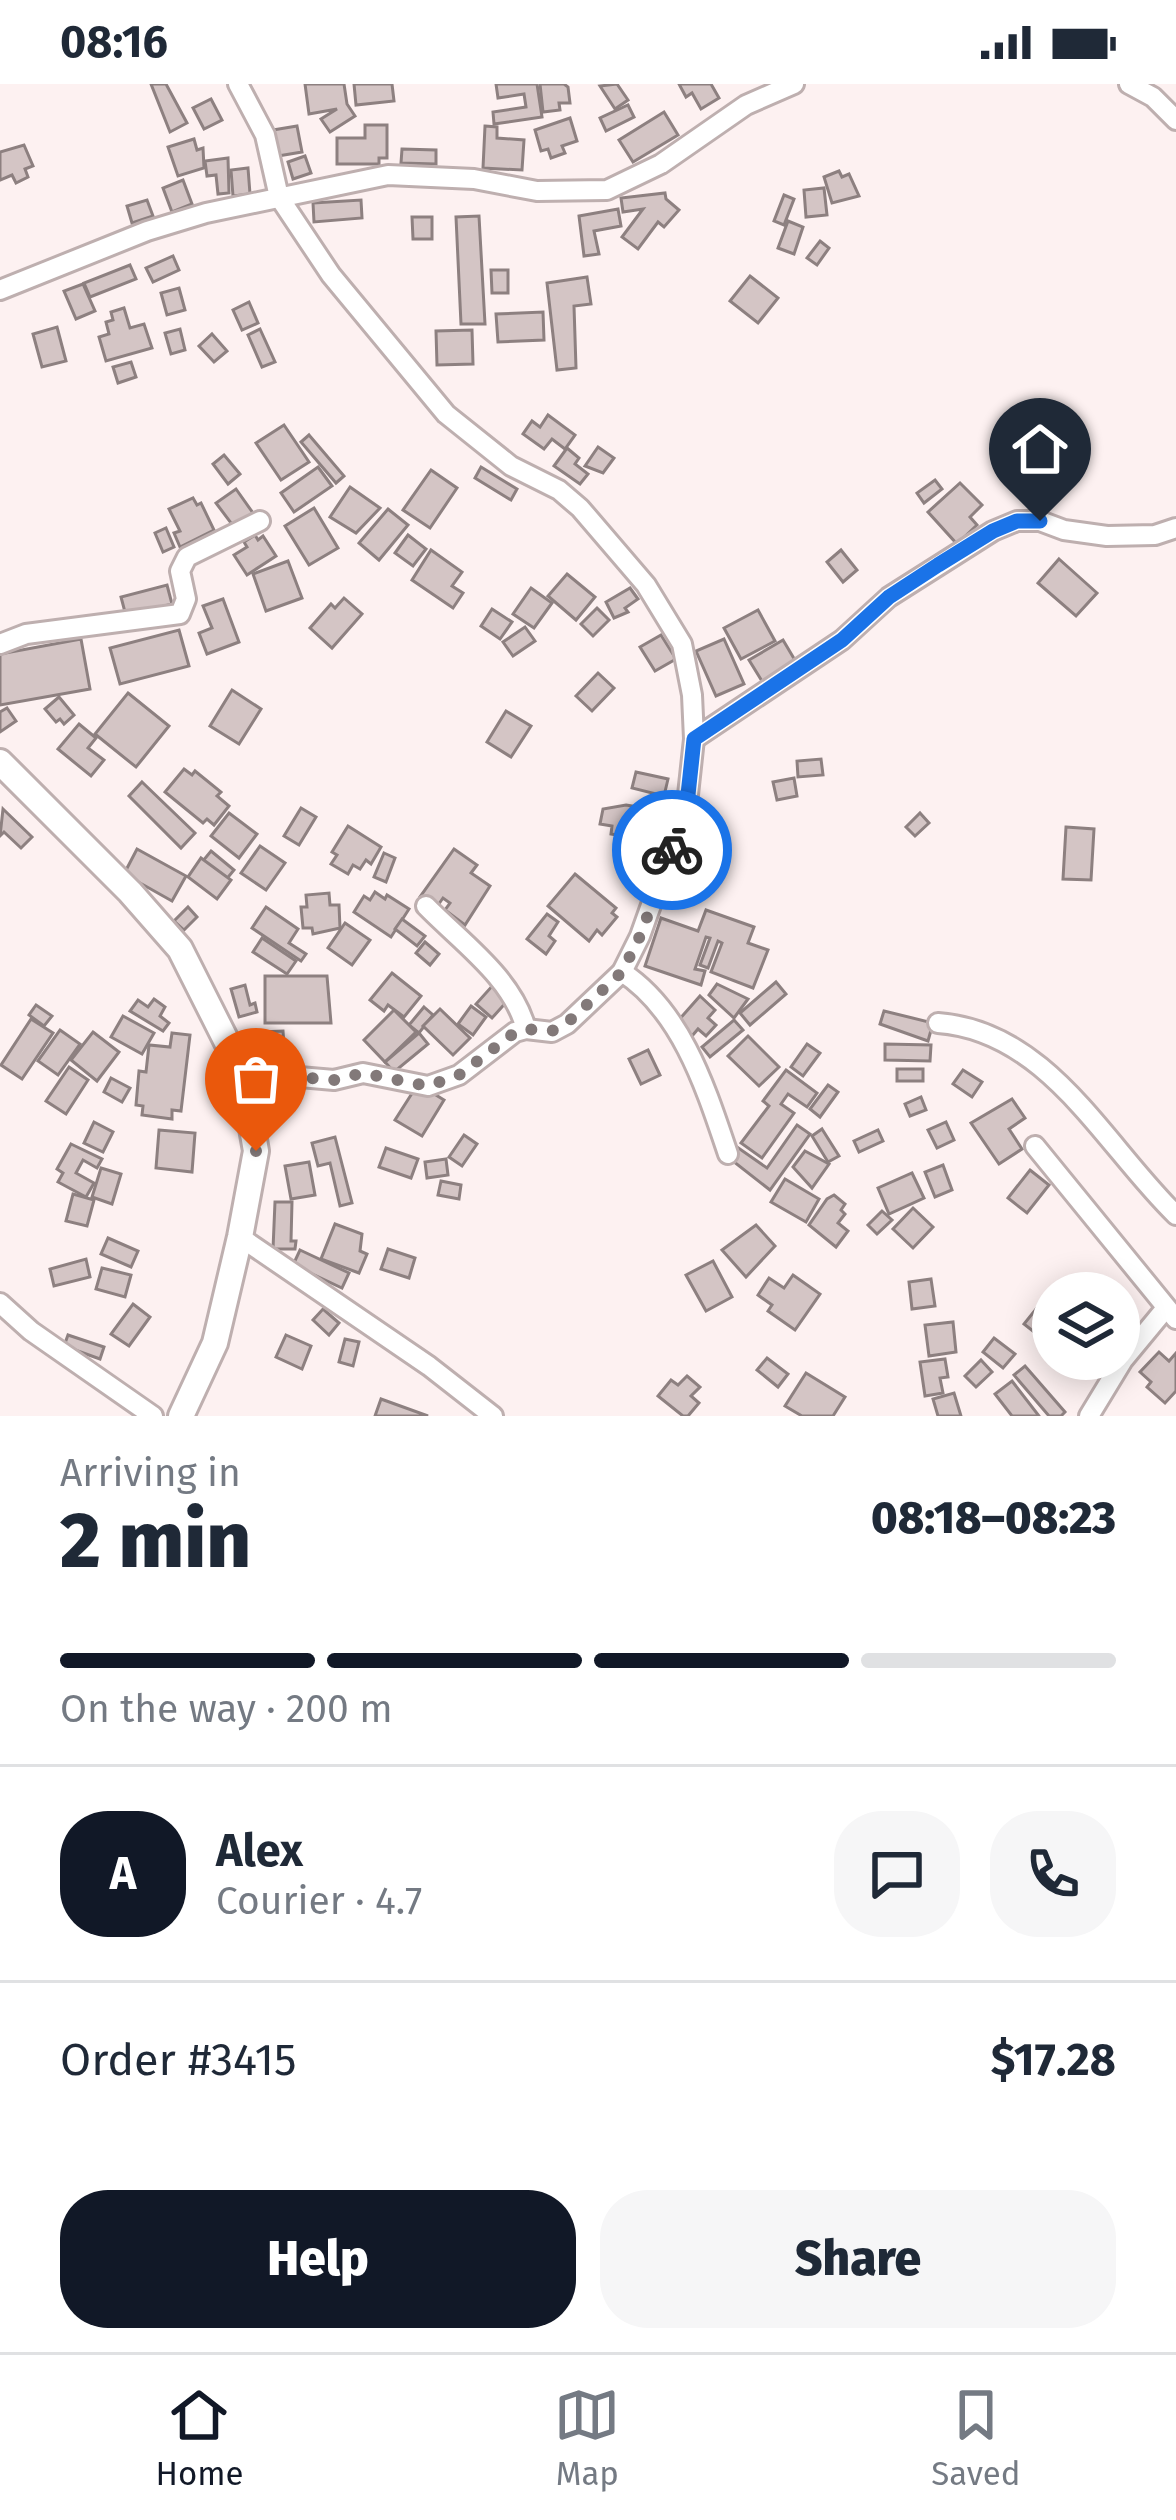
<!DOCTYPE html>
<html lang="en">
<head>
<meta charset="utf-8">
<style>
	:root { --surface:#fff; --page:#f6f6f7; --text:#1f2937; --muted:#747a83; --line:#e0e1e3; --accent:#111827 }
	body { margin:0; font-family:"Fira Sans",sans-serif; background:var(--page); color:var(--text); height:100vh; display:flex; flex-direction:column; font-size:45px; white-space:nowrap }
	* { box-sizing:border-box; margin:0 }
	p { font-size:39px; color:var(--muted) }
	.icon { flex:none; width:66px; height:66px; fill:none; stroke:currentColor; stroke-width:2; stroke-linecap:round; stroke-linejoin:round }
	.map { position:relative; height:1332px; overflow:hidden }
	.drawer { display:flex; flex-direction:column; background:var(--surface); flex:1 }
	.drawer>* { flex:none }
	.buttons { position:absolute; left:1032px; top:1188px; display:grid; gap:24px }
	.buttons a { display:grid; place-items:center; width:108px; height:108px; border-radius:50%; background:var(--surface); box-shadow:0 6px 30px #0003; font-size:60px }
	.pin { position:absolute; display:grid; place-items:center; width:102px; height:102px; color:#fff; margin:-123px -51px; border-radius:50% 50% 50% 0; rotate:-45deg; box-shadow:0 0 12px #0007 }
	.pin .icon { rotate:45deg }
	.courier { position:absolute; display:grid; place-items:center; width:120px; height:120px; margin:-60px; border:9px solid #1a73e8; border-radius:50%; background:#fff; color:#222; box-shadow:0 3px 15px #0007 }
	.overview em { font-style:normal; font-weight:800 }
	.overview div { display:flex; flex-direction:column-reverse }
	.overview { display:flex; align-items:center; justify-content:space-between; height:204px; padding:0 60px }
	h1 { font-size:78px; font-weight:800; line-height:90px }
	.bar { display:grid; grid-template-columns:repeat(4,1fr); gap:18px 12px; align-content:center; height:144px; padding:0 60px }
	.bar i { height:15px; border-radius:9px; background:var(--line) }
	.bar .current { background:var(--accent) }
	.bar p { grid-column:span 4 }
	.line { display:flex; align-items:center; gap:30px; padding:0 60px; border-top:3px solid var(--line) }
	.line div { flex:1 }
	.round { display:grid; place-items:center; flex:none; width:126px; height:126px; border-radius:48px; background:var(--page) }
	.action { display:flex; gap:24px; margin-top:auto; padding:24px 60px }
	.action a { flex:1; height:138px; border-radius:48px; background:var(--accent); color:#fff; font-size:48px; font-weight:800; line-height:138px; text-align:center }
	.action a+a { background:var(--page); color:var(--text) }
	.status { display:flex; justify-content:space-between; align-items:center; height:84px; padding:0 60px; background:var(--surface); direction:ltr }
	.status svg { height:33px; fill:currentColor }
	.tab-bar { display:flex; justify-content:space-around; align-items:center; height:168px; border-top:3px solid var(--line); background:var(--surface); font-size:33px; color:var(--muted) }
	.tab-bar a { display:grid; justify-items:center; gap:6px }
	.tab-bar .current { color:var(--accent) }
	.map>svg:first-child { display:block }
	.building { fill:#d4c5c5; stroke:#8d8080; stroke-width:3 }
	.lines { fill:none; stroke-linecap:round; stroke-linejoin:round }
	.street-casing { stroke:#beafaf; stroke-width:24 }
	.secondary-casing { stroke:#beafaf; stroke-width:30 }
	.street { stroke:#fff; stroke-width:18 }
	.secondary { stroke:#fff; stroke-width:24 }
	.done { stroke:#827979; stroke-width:12; stroke-dasharray:0 21.6 }
	.route { stroke:#1a73e8; stroke-width:15 }
</style>
</head>
<body>
<div class="status"><b>08:16</b><svg viewBox="0 0 49 12"><path d="M0 12V9h3v3zM5 12V6h3v6zM10 12V3h3v9zM15 12V0h3v12zM26 1h20v11H26zM47 4h2v5h-2z"/></svg></div>
<div class="map">
<svg width="1176" height="1332" viewBox="0 0 1176 1332">
	<rect width="100%" height="100%" fill="#fdf1f1"/>
	<g class="building">
		<path d="M151,0H166L187,39L170,48Z"/>
		<path d="M305,0H344L347,20L355,32L330,48L321,35L337,25L309,30Z"/>
		<path d="M354,0H392L394,17L356,21Z"/>
		<path d="M496,0H537L542,33L494,40L493,28L526,23L524,10L498,14Z"/>
		<path d="M540,0H564L568,3L570,19H559L560,26L543,28Z"/>
		<path d="M617,0L628,16L615,25L600,2Z"/>
		<path d="M679,0H711L719,14L701,25L692,9L686,13Z"/>
		<path d="M211,15L222,36L204,45L193,24Z"/>
		<path d="M628,21L634,33L606,47L600,34Z"/>
		<path d="M664,28L678,51L633,78L619,56Z"/>
		<path d="M570,34L577,57L562,62L565,69L551,74L548,65L541,67L535,46Z"/>
		<path d="M365,41H387V74H379V80H337V54H365Z"/>
		<path d="M297,42L302,68L272,73L267,47Z"/>
		<path d="M485,42L497,43V54L524,56L522,86L483,84Z"/>
		<path d="M194,55L197,66L203,64L204,84L178,92L168,63Z"/>
		<path d="M24,61L33,82L25,85L28,93L16,99L12,91L0,96V68Z"/>
		<path d="M402,65L436,66V80L401,79Z"/>
		<path d="M305,72L311,89L293,95L288,78Z"/>
		<path d="M228,74L229,109L218,110L216,91L207,92L205,77Z"/>
		<path d="M248,84L250,110L233,112L231,86Z"/>
		<path d="M839,87L842,93L849,90L859,112L832,119L824,93Z"/>
		<path d="M183,96L192,120L172,128L163,104Z"/>
		<path d="M824,104L827,131L806,133L804,106Z"/>
		<path d="M665,109L666,115L679,126L664,143L658,138L638,165L622,153L643,125L623,128L621,114Z"/>
		<path d="M784,111L794,115L784,141L774,137Z"/>
		<path d="M147,116L153,132L132,139L127,122Z"/>
		<path d="M361,116L362,134L314,138L313,119Z"/>
		<path d="M618,125L621,142L594,147L599,170L584,172L579,132Z"/>
		<path d="M479,132L485,240H461L456,133Z"/>
		<path d="M412,133H432V155H413Z"/>
		<path d="M788,137L803,143L794,170L778,164Z"/>
		<path d="M820,157L829,164L817,181L807,174Z"/>
		<path d="M173,172L179,186L153,198L146,184Z"/>
		<path d="M130,181L136,195L90,213L84,199Z"/>
		<path d="M491,186H508V209H492Z"/>
		<path d="M750,192L778,214L758,239L730,217Z"/>
		<path d="M587,193L591,220L574,222L576,284L557,286L547,199Z"/>
		<path d="M83,200L95,227L76,235L64,207Z"/>
		<path d="M179,204L185,226L167,231L161,209Z"/>
		<path d="M249,218L258,239L242,246L233,226Z"/>
		<path d="M124,224L130,244L144,240L152,264L106,277L99,253L109,250L106,238L113,236L111,228Z"/>
		<path d="M543,228L544,256L498,258L496,230Z"/>
		<path d="M57,243L66,277L42,283L33,250Z"/>
		<path d="M180,245L185,266L171,270L165,249Z"/>
		<path d="M260,245L275,278L262,283L248,251Z"/>
		<path d="M472,246L473,280L437,281L436,247Z"/>
		<path d="M212,250L227,267L214,278L199,262Z"/>
		<path d="M131,278L136,293L118,299L113,283Z"/>
		<path d="M548,331L575,351L565,365L552,355L544,365L523,350L532,337L540,343Z"/>
		<path d="M284,341L309,378L281,396L256,359Z"/>
		<path d="M309,351L344,392L336,399L301,358Z"/>
		<path d="M598,363L614,374L603,389L585,382Z"/>
		<path d="M567,364L579,374L575,380L588,390L580,400L554,382Z"/>
		<path d="M224,371L240,390L228,400L213,380Z"/>
		<path d="M318,383L332,402L294,428L281,409Z"/>
		<path d="M481,383L517,405L511,416L475,394Z"/>
		<path d="M431,386L457,404L430,444L403,426Z"/>
		<path d="M935,396L942,405L924,419L917,409Z"/>
		<path d="M960,399L982,421L970,433L977,441L957,460L928,428Z"/>
		<path d="M350,403L380,424L356,449L330,433Z"/>
		<path d="M236,405L253,429L234,443L216,419Z"/>
		<path d="M193,414L197,421L201,419L214,446L180,463L174,449L180,447L169,425Z"/>
		<path d="M314,424L338,464L309,481L285,442Z"/>
		<path d="M388,425L408,441L379,476L359,459Z"/>
		<path d="M166,444L174,463L163,468L155,449Z"/>
		<path d="M255,451L258,456L263,452L276,472L247,491L234,471L247,463L244,458Z"/>
		<path d="M408,451L426,465L413,482L395,469Z"/>
		<path d="M431,466L462,488L452,502L463,509L453,524L412,496Z"/>
		<path d="M841,466L857,486L843,498L827,478Z"/>
		<path d="M1059,475L1097,509L1076,532L1038,499Z"/>
		<path d="M288,477L302,514L266,527L253,490Z"/>
		<path d="M567,490L595,513L576,536L548,512Z"/>
		<path d="M167,501L172,520L126,532L121,513Z"/>
		<path d="M531,504L552,519L534,544L513,530Z"/>
		<path d="M630,504L638,515L625,524L628,528L614,534L606,518Z"/>
		<path d="M344,514L362,530L332,564L310,544L331,520L335,524Z"/>
		<path d="M223,515L239,558L207,570L199,549L212,544L203,522Z"/>
		<path d="M597,524L609,536L593,552L581,540Z"/>
		<path d="M492,525L512,538L500,555L481,542Z"/>
		<path d="M758,526L775,557L741,575L724,544Z"/>
		<path d="M525,543L535,557L513,572L503,558Z"/>
		<path d="M179,546L189,582L120,600L110,564Z"/>
		<path d="M661,551L676,575L655,587L640,563Z"/>
		<path d="M81,555L90,605L0,621V570Z"/>
		<path d="M724,555L744,600L716,612L696,567Z"/>
		<path d="M783,556L799,583L765,602L749,576Z"/>
		<path d="M598,589L614,604L592,627L576,612Z"/>
		<path d="M232,606L261,625L239,660L210,642Z"/>
		<path d="M128,609L169,642L136,683L95,650Z"/>
		<path d="M59,613L74,631L64,640L60,635L56,638L45,625Z"/>
		<path d="M7,624L16,637L0,648V628Z"/>
		<path d="M506,627L531,642L511,673L487,658Z"/>
		<path d="M79,640L96,654L88,664L104,676L91,692L58,665Z"/>
		<path d="M821,675L823,691L798,693L797,677Z"/>
		<path d="M184,685L192,691L195,687L221,708L217,712L229,722L214,741L207,735L203,739L165,708Z"/>
		<path d="M636,688L668,695L664,712L632,704Z"/>
		<path d="M794,694L797,712L777,716L773,698Z"/>
		<path d="M142,698L195,749L181,764L129,712Z"/>
		<path d="M626,721L650,725L649,730L659,731L653,753L641,751L639,764L616,760L617,751L611,750L612,742L600,740L603,725Z"/>
		<path d="M301,724L316,733L299,761L284,752Z"/>
		<path d="M3,725L32,753L21,764L4,748L0,752Z"/>
		<path d="M229,729L257,750L239,774L211,752Z"/>
		<path d="M920,729L929,739L915,752L906,743Z"/>
		<path d="M348,742L381,763L371,780L366,776L360,785L353,781L348,790L331,780L337,771L332,768Z"/>
		<path d="M1066,743L1094,745L1091,796L1063,795Z"/>
		<path d="M260,762L285,779L266,806L241,789Z"/>
		<path d="M137,765L186,792L172,817L124,790Z"/>
		<path d="M454,765L477,781L471,789L490,802L465,841L445,826L450,819L443,814L436,824L420,813Z"/>
		<path d="M211,767L234,786L225,797L202,778Z"/>
		<path d="M692,767L711,781L703,792L684,778Z"/>
		<path d="M384,769L395,774L386,798L374,793Z"/>
		<path d="M201,774L231,796L217,815L188,793Z"/>
		<path d="M575,790L616,824L612,829L617,833L602,851L597,846L589,857L548,822Z"/>
		<path d="M375,808L385,815L387,811L409,825L391,853L354,828L364,812L370,816Z"/>
		<path d="M329,809L330,821H339L340,844L313,850L312,844H303L301,823H307L306,811Z"/>
		<path d="M188,823L197,833L184,846L174,837Z"/>
		<path d="M266,823L298,845L289,859L306,870L301,877L252,844Z"/>
		<path d="M706,826L754,843L748,859L768,866L753,904L711,888L722,859L718,857L708,884L700,881L710,854L706,853L695,885L705,887L701,901L645,882L661,834L698,847Z"/>
		<path d="M547,830L558,838L549,852L555,857L546,870L527,855Z"/>
		<path d="M402,835L425,852L417,862L395,845Z"/>
		<path d="M345,839L370,856L352,881L328,864Z"/>
		<path d="M262,854L296,877L287,890L253,868Z"/>
		<path d="M425,858L439,870L430,881L416,869Z"/>
		<path d="M392,889L421,912L404,933L388,921L384,927L370,916Z"/>
		<path d="M265,892H327L331,939H265Z"/>
		<path d="M776,898L786,910L750,941L740,929Z"/>
		<path d="M494,900L510,914L492,934L476,920Z"/>
		<path d="M717,900L748,915L734,934L709,911Z"/>
		<path d="M245,901L250,921L255,919L257,928L239,933L231,905Z"/>
		<path d="M700,912L715,926L708,934L716,941L706,952L698,945L692,952L677,938Z"/>
		<path d="M154,915L165,923L160,932L169,939L163,947L130,927L138,916L148,923Z"/>
		<path d="M36,921L52,932L44,942L29,931Z"/>
		<path d="M471,922L486,933L473,951L458,940Z"/>
		<path d="M424,923L433,931L419,949L409,941Z"/>
		<path d="M440,925L470,954L453,971L423,942Z"/>
		<path d="M394,926L416,948L385,978L364,956Z"/>
		<path d="M884,927L933,939L928,957L880,940Z"/>
		<path d="M123,932L154,949L142,970L111,953Z"/>
		<path d="M31,935L53,949L22,995L1,981Z"/>
		<path d="M734,936L743,946L710,973L702,963Z"/>
		<path d="M60,946L80,960L58,991L38,977Z"/>
		<path d="M283,947L285,976L261,978L260,948Z"/>
		<path d="M93,948L119,968L97,997L71,976Z"/>
		<path d="M172,949L190,951L181,1027L172,1026V1035L142,1031L143,1022L136,1021L139,987L146,988L149,961L170,963Z"/>
		<path d="M419,949L428,960L394,988L385,978Z"/>
		<path d="M748,952L779,983L759,1002L728,972Z"/>
		<path d="M807,960L820,969L803,992L791,983Z"/>
		<path d="M885,960L931,961L930,977L885,976Z"/>
		<path d="M648,966L660,991L641,1000L629,975Z"/>
		<path d="M69,983L88,996L66,1030L46,1017Z"/>
		<rect x="897" y="985" width="26" height="12"/>
		<path d="M786,986L817,1009L807,1023L788,1010L781,1020L794,1029L762,1074L741,1059L769,1022L763,1017Z"/>
		<path d="M963,986L982,998L972,1013L953,1000Z"/>
		<path d="M111,994L130,1004L122,1018L104,1008Z"/>
		<path d="M418,1000L444,1016L422,1052L395,1036Z"/>
		<path d="M828,1001L838,1008L820,1033L810,1025Z"/>
		<path d="M921,1013L926,1026L910,1032L905,1020Z"/>
		<path d="M1012,1015L1025,1034L1009,1045L1022,1065L999,1080L971,1039Z"/>
		<path d="M94,1038L113,1048L103,1068L84,1059Z"/>
		<path d="M946,1038L954,1056L937,1064L928,1046Z"/>
		<path d="M797,1041L810,1050L770,1106L729,1074L737,1063L767,1084Z"/>
		<path d="M822,1045L839,1072L828,1078L812,1052Z"/>
		<path d="M159,1046L195,1049L192,1088L156,1084Z"/>
		<path d="M878,1046L883,1057L859,1068L854,1057Z"/>
		<path d="M464,1051L477,1060L462,1082L449,1073Z"/>
		<path d="M335,1053L352,1119L340,1122L330,1079L318,1082L312,1059Z"/>
		<path d="M71,1060L102,1075L97,1084L83,1076L76,1089L94,1099L86,1113L58,1098L63,1089L57,1085Z"/>
		<path d="M386,1064L418,1075L411,1094L379,1083Z"/>
		<path d="M805,1067L829,1080L812,1104L793,1083Z"/>
		<path d="M446,1075L448,1091L427,1094L425,1078Z"/>
		<path d="M309,1078L315,1111L291,1115L285,1082Z"/>
		<path d="M943,1081L952,1106L935,1113L925,1088Z"/>
		<path d="M101,1084L121,1090L112,1120L92,1113Z"/>
		<path d="M1030,1086L1049,1101L1027,1129L1008,1114Z"/>
		<path d="M912,1089L924,1114L889,1130L878,1104Z"/>
		<path d="M785,1095L819,1115L806,1138L771,1118Z"/>
		<path d="M441,1097L461,1101L459,1115L438,1111Z"/>
		<path d="M73,1110L94,1116L87,1142L66,1137Z"/>
		<path d="M834,1111L845,1120L841,1126L845,1130L838,1139L848,1147L836,1163L809,1141L827,1115Z"/>
		<path d="M275,1118H292L291,1157H296L295,1165H273Z"/>
		<path d="M913,1124L933,1143L913,1164L893,1145Z"/>
		<path d="M882,1127L892,1136L877,1150L868,1141Z"/>
		<path d="M335,1140L362,1150L360,1167L367,1170L359,1189L321,1175Z"/>
		<path d="M756,1141L775,1162L746,1193L722,1166Z"/>
		<path d="M108,1154L138,1167L131,1183L101,1170Z"/>
		<path d="M388,1165L415,1174L409,1194L381,1185Z"/>
		<path d="M300,1166L349,1189L342,1204L293,1181Z"/>
		<path d="M86,1175L90,1193L54,1202L50,1185Z"/>
		<path d="M713,1177L732,1213L706,1227L686,1191Z"/>
		<path d="M102,1184L131,1191L125,1213L96,1205Z"/>
		<path d="M793,1191L820,1210L795,1246L768,1227L772,1221L758,1211L769,1194L784,1204Z"/>
		<path d="M931,1195L935,1222L912,1225L909,1198Z"/>
		<path d="M1048,1210L1053,1214V1263L1024,1240Z"/>
		<path d="M133,1220L150,1233L129,1262L111,1250Z"/>
		<path d="M323,1225L339,1239L329,1251L313,1236Z"/>
		<path d="M953,1238L956,1268L929,1272L925,1241Z"/>
		<path d="M68,1251L104,1263L100,1275L64,1262Z"/>
		<path d="M286,1251L311,1262L302,1285L276,1273Z"/>
		<path d="M994,1254L1015,1270L1003,1284L983,1268Z"/>
		<path d="M345,1255L359,1258L353,1282L339,1278Z"/>
		<path d="M1159,1268L1169,1277L1176,1269V1307L1165,1319L1147,1303L1151,1298L1140,1288Z"/>
		<path d="M767,1274L788,1290L778,1303L757,1286Z"/>
		<path d="M945,1275L948,1293L940,1294L943,1309L925,1312L920,1278Z"/>
		<path d="M981,1276L992,1288L976,1303L965,1292Z"/>
		<path d="M1025,1282L1065,1328L1061,1332H1049L1014,1291Z"/>
		<path d="M806,1289L845,1313L833,1332H802L785,1322Z"/>
		<path d="M687,1292L700,1303L691,1312L699,1319L688,1332H683L658,1312L671,1296L678,1301Z"/>
		<path d="M1012,1297L1039,1332H1012L995,1310Z"/>
		<path d="M954,1309L961,1332H938L933,1315Z"/>
		<path d="M381,1315L428,1332H375Z"/>
	</g>
	<g class="lines">
		<defs>
			<g id="street">
				<path d="M238,0L265,51L279,113L331,191L446,330L511,382L559,406L580,424L646,501L682,560L692,611L694,655L687,720L640,852L622,888L567,940L552,948L526,945L515,948L459,991L428,1002L363,989L334,996L242,988"/>
				<path d="M1129,0L1153,13L1176,36"/>
				<path d="M0,206L147,147L206,129L388,91L474,95L537,107L607,106L661,80L746,21L794,0"/>
				<path d="M0,560L26,550L180,530L186,515L180,487L187,473L260,437"/>
				<path d="M694,655L842,556L889,513L993,447L1017,437H1040L1064,446L1107,452L1155,451L1176,444"/>
				<path d="M426,822C461,858 513,894 526,945"/>
				<path d="M622,888C682,927 706,1005 728,1070"/>
				<path d="M938,939C1048,947 1104,1061 1176,1131"/>
				<path d="M1035,1062L1176,1235"/>
				<path d="M240,1153L429,1282L493,1332"/>
				<path d="M0,1219L31,1247L153,1332"/>
				<path d="M1089,1332L1123,1276L1166,1224"/>
			</g>
			<path id="secondary" d="M0,678L130,808L180,865L242,988L256,1067L240,1153L215,1259L181,1332"/>
		</defs>
		<use href="#street" class="street-casing"/>
		<use href="#secondary" class="secondary-casing"/>
		<use href="#street" class="street"/>
		<use href="#secondary" class="secondary"/>
	</g>
	<g class="lines">
		<path class="done" d="M256,1067L242,988L334,996L363,989L428,1002L459,991L514,949L526,945L552,947L566,940L622,888L640,852L672,766"/>
		<path class="route" d="M672,766L687,720L694,655L842,556L889,513L938,481L993,447L1017,437H1040"/>
	</g>
</svg>
<div class="buttons">
<a><svg class="icon" aria-label="layers" viewBox="0 0 24 24"><path d="M12 4l9 5-9 5-9-5zM3 14l9 5 9-5"/></svg></a>
</div>
<div class="pin" style="left:256px;top:1067px;background:#ea580c"><svg class="icon" aria-label="bag" viewBox="0 0 24 24"><path d="M5 8h14l-1 12H6zM9 8a3 3 0 0 1 6 0"/></svg></div>
<div class="pin" style="left:1040px;top:437px;background:#1f2937"><svg class="icon" aria-label="home" viewBox="0 0 24 24"><path d="M3 11l9-7 9 7M6 9v11h12V9"/></svg></div>
<div class="courier" style="left:672px;top:766px"><svg class="icon" aria-label="bike" viewBox="0 0 24 24"><circle cx="6" cy="16" r="4"/><circle cx="18" cy="16" r="4"/><path d="M6 16l4-8h5l3 8M10 8l3 8H6M13 5h3"/></svg></div>
</div>
<section class="drawer">
<div class="overview"><div><h1>2 min</h1><p>Arriving in</p></div><em>08:18–08:23</em></div>
<div class="bar"><i class="current"></i><i class="current"></i><i class="current"></i><i></i><p>On the way · 200 m</p></div>
<div class="line" style="height:216px"><b class="round" style="background:var(--accent);color:#fff">A</b><div><b>Alex</b><p>Courier · 4.7</p></div><a class="round"><svg class="icon" aria-label="chat" viewBox="0 0 24 24"><path d="M4 5h16v11H9l-5 4z"/></svg></a><a class="round"><svg class="icon" aria-label="phone" viewBox="0 0 24 24"><path d="M5 4h4l2 5-3 2q2 4 5 5l2-3 5 2v4C11 20 4 13 5 4z"/></svg></a></div>
<div class="line" style="height:156px"><div>Order #3415</div><b>$17.28</b></div>
<div class="action"><a>Help</a><a>Share</a></div>
</section>
<nav class="tab-bar">
<a class="current"><svg class="icon" aria-label="home" viewBox="0 0 24 24"><path d="M3 11l9-7 9 7M6 9v11h12V9"/></svg>Home</a>
<a><svg class="icon" aria-label="map" viewBox="0 0 24 24"><path d="M3 6l6-2 6 2 6-2v14l-6 2-6-2-6 2zM9 4v14M15 6v14"/></svg>Map</a>
<a><svg class="icon" aria-label="saved" viewBox="0 0 24 24"><path d="M7 4h10v16l-5-4-5 4z"/></svg>Saved</a>
</nav>
</body>
</html>
